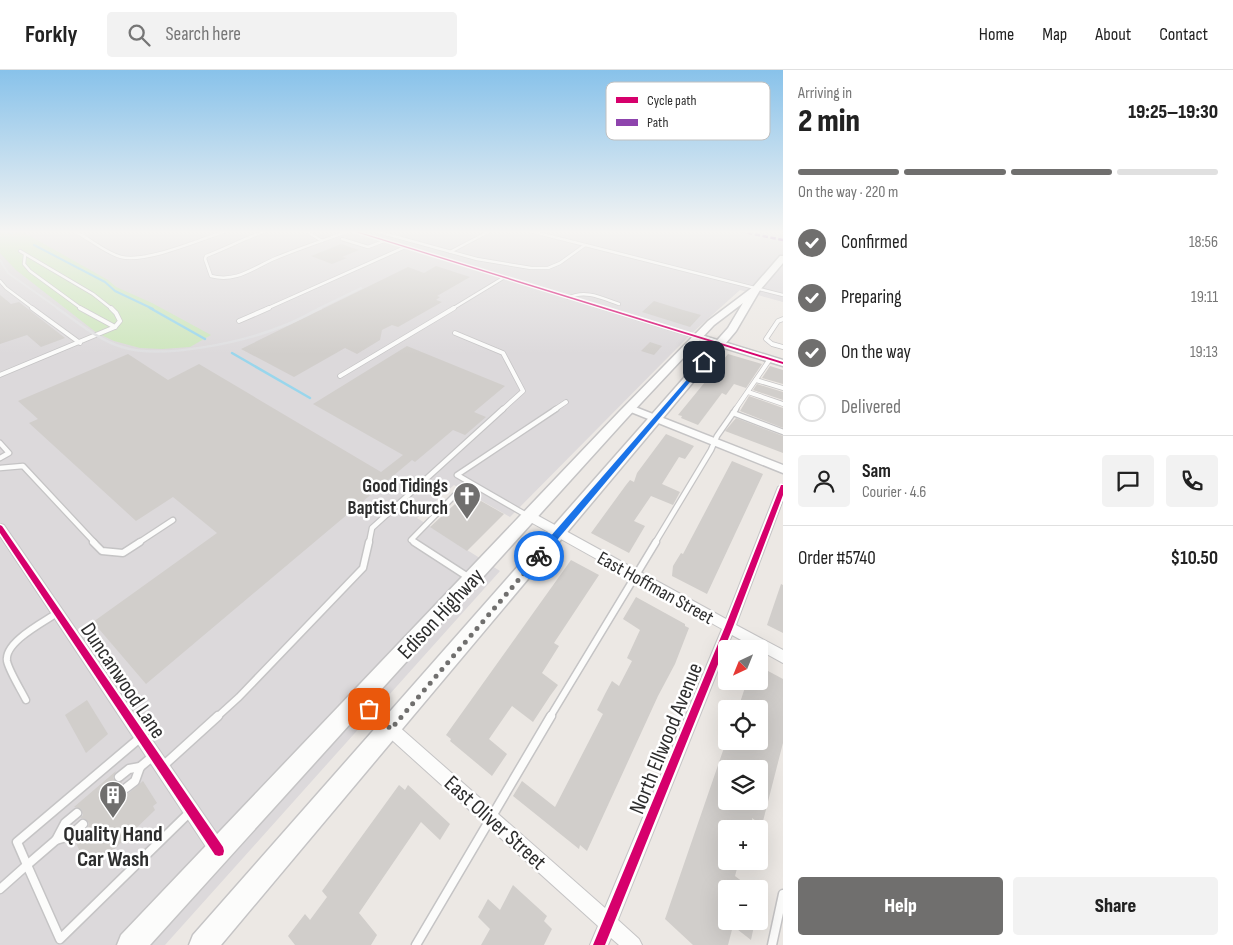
<!DOCTYPE html>
<html lang="en">
<head>
<meta charset="utf-8">
<style>
	:root { --surface:#fff; --page:#f2f2f2; --text:#222; --muted:#767676; --line:#e0e0e0; --accent:#706f6e }
	body { margin:0; font-family:"Sofia Sans Condensed",sans-serif; background:var(--page); color:var(--text); height:100vh; display:flex; flex-direction:column; font-size:19px; white-space:nowrap }
	* { box-sizing:border-box; margin:0 }
	p { font-size:16px; color:var(--muted) }
	.icon { flex:none; width:28px; height:28px; fill:none; stroke:currentColor; stroke-width:2; stroke-linecap:round; stroke-linejoin:round }
	.map { position:relative; flex:1; overflow:hidden }
	.drawer { display:flex; flex-direction:column; background:var(--surface); width:450px }
	.drawer>* { flex:none }
	.needle { width:32px; rotate:223deg }
	.controls { position:absolute; left:718px; top:570px; display:grid; gap:10px }
	.controls a { display:grid; place-items:center; width:50px; height:50px; border-radius:5px; background:var(--surface); box-shadow:0 5px 20px #0002; font-size:25px }
	.pin { position:absolute; display:grid; place-items:center; width:42px; height:42px; color:#fff; margin:-21px; border-radius:10px; box-shadow:0 2px 8px #0006 }
	.courier { position:absolute; display:grid; place-items:center; width:50px; height:50px; margin:-25px; border:4px solid #1a73e8; border-radius:50%; background:#fff; color:#222; box-shadow:0 1px 6px #0007 }
	.head em { font-style:normal; font-weight:800 }
	.head div { display:flex; flex-direction:column-reverse }
	.head { display:flex; align-items:center; justify-content:space-between; height:85px; padding:0 15px }
	h1 { font-size:32px; font-weight:800; line-height:38px }
	.bar { display:grid; grid-template-columns:repeat(4,1fr); gap:8px 5px; align-content:center; height:60px; padding:0 15px }
	.bar i { height:6px; border-radius:4px; background:var(--line) }
	.bar .on { background:var(--accent) }
	.bar p { grid-column:span 4 }
	.line { display:flex; align-items:center; gap:12px; padding:0 15px; border-top:1px solid var(--line) }
	.line div { flex:1 }
	.round { display:grid; place-items:center; flex:none; width:52px; height:52px; border-radius:5px; background:var(--page) }
	ol { padding:0 15px; list-style:none }
	li { display:flex; align-items:center; gap:15px; height:55px }
	li p { margin-inline-start:auto }
	li .icon { padding:5px; border-radius:50%; background:var(--accent); color:#fff; stroke-width:4 }
	li:last-child { color:var(--muted) }
	li i { width:28px; height:28px; border:2px solid var(--line); border-radius:50% }
	.button { display:flex; gap:10px; margin-top:auto; padding:10px 15px }
	.button a { flex:1; height:58px; border-radius:5px; background:var(--accent); color:#fff; font-size:20px; font-weight:800; line-height:58px; text-align:center }
	.button a+a { background:var(--page); color:var(--text) }
	header { display:flex; align-items:center; gap:30px; box-sizing:border-box; height:70px; padding:0 25px; background:var(--surface); border-bottom:1px solid var(--line) }
	header strong { font-size:24px }
	nav { display:flex; gap:28px; margin-inline-start:auto; font-size:18px }
	.search { width:350px; height:45px; background:var(--page); display:flex; align-items:center; gap:12px; box-sizing:border-box; padding:0 18px; border-radius:5px; color:var(--muted); font-size:19px }
	main { display:flex; flex:1; min-height:0 }
	.map>svg:first-child { display:block }
	.industrial { fill:#dcd9db }
	.green { fill:#cee6be }
	.lines { fill:none; stroke-linecap:round; stroke-linejoin:round }
	.stream-far1 { stroke:#99d6ec; stroke-width:2 }
	.stream { stroke:#99d6ec; stroke-width:2.5 }
	.building { fill:#d1cecb; fill-rule:evenodd }
	.service-far4-casing { stroke:#c5c4c5; stroke-width:4 }
	.service-far3-casing { stroke:#c5c4c5; stroke-width:5.5 }
	.service-far2-casing { stroke:#c5c4c5; stroke-width:7 }
	.service-far1-casing { stroke:#c5c4c5; stroke-width:9 }
	.service-casing { stroke:#c5c4c5; stroke-width:11 }
	.minor-casing { stroke:#c5c4c5; stroke-width:2 }
	.tertiary-casing { stroke:#c5c4c5; stroke-width:3 }
	.secondary-casing { stroke:#c5c4c5; stroke-width:3 }
	.service-far4 { stroke:#fcfcfb; stroke-width:2.5 }
	.service-far3 { stroke:#fcfcfb; stroke-width:4 }
	.service-far2 { stroke:#fcfcfb; stroke-width:4.5 }
	.service-far1 { stroke:#fcfcfb; stroke-width:6 }
	.service { stroke:#fcfcfb; stroke-width:8 }
	.minor { fill:#fcfcfb; fill-rule:evenodd }
	.tertiary { fill:#fcfcfb; fill-rule:evenodd }
	.secondary { fill:#fcfcfb; fill-rule:evenodd }
	.rail-far1 { stroke:#dfdfe1; stroke-width:2 }
	.rail { stroke:#dfdfe1; stroke-width:2.5 }
	.quiet { stroke:#8e44ad; stroke-width:2.5; stroke-dasharray:5.5 2.5; stroke-linecap:butt }
	.cycleway-casing { stroke:#fff; stroke-width:3 }
	.cycleway { fill:#d6006c; fill-rule:evenodd }
	.route { fill:#1a73e8 }
	.done { stroke:#706f6e; stroke-width:5; stroke-dasharray:0 9 }
	.labels { text-anchor:middle; stroke-width:5; stroke-linejoin:round; paint-order:stroke }
	.poi-label { font-size:19px; font-weight:bold; fill:#2e2e2e; stroke:#fff; text-anchor:end }
	.street-label { font-size:19px; fill:#2e2e2e; stroke:#fff }
	.near-street-label { font-size:22px; fill:#2e2e2e; stroke:#fff }
	.near-poi-label { font-size:22px; font-weight:bold; fill:#2e2e2e; stroke:#fff }
	.key { fill:#fff; stroke:#c0c0c0; stroke-width:1 }
	.key-label { font-size:14px; fill:#2e2e2e }
</style>
</head>
<body>
<header>
<strong>Forkly</strong>
<div class="search"><svg class="icon" aria-label="search" viewBox="0 0 24 24"><circle cx="10" cy="10" r="6"/><path d="M15 15l6 6"/></svg>Search here</div>
<nav><a>Home</a><a>Map</a><a>About</a><a>Contact</a></nav>
</header>
<main>
<div class="map">
<svg width="783" height="875" viewBox="0 0 783 875">
	<rect width="100%" height="100%" fill="#ece8e4"/>
	<path class="industrial" d="M0,161H775L783,163V232L740,220L691,264L510,447L454,415L417,448L500,501L165,875H0Z"/>
	<path class="green" d="M0,161H21L108,210L116,217L152,233L211,265L190,277L162,279L140,278L114,271L97,263L16,200L0,183Z"/>
	<g class="lines">
		<g class="stream-far1">
			<path d="M5,161L12,163"/>
			<path d="M34,175L105,212L115,221L153,239"/>
		</g>
		<g class="stream">
			<path d="M150,238L205,269"/>
			<path d="M232,283L310,328"/>
		</g>
	</g>
	<g class="building">
		<path d="M341,174L359,180L342,187L347,188L332,194L311,186Z"/>
		<path d="M436,196L470,207L437,226L440,227L436,230L442,232L398,257L392,255L382,260L380,270L357,284L345,278L294,307L241,279L408,197L424,203Z"/>
		<path d="M0,225L11,234L19,232L65,268L41,277L27,265L0,274Z"/>
		<path d="M654,231L683,240L701,245L690,257L642,242Z"/>
		<path d="M650,272L662,276L654,285L641,281Z"/>
		<path d="M407,276L505,316L474,342L486,347L465,365L453,360L415,392L412,390L146,614L93,552L217,463L173,427L136,451L29,353L38,349L18,331L128,284L168,310L199,294L381,402L403,385L313,334Z"/>
		<path d="M728,284L762,294L746,318L734,314L726,325L722,323L698,355L681,348L682,346L678,345Z"/>
		<path d="M770,296L783,300V314L762,308Z"/>
		<path d="M757,314L783,322V330L753,320Z"/>
		<path d="M749,326L783,338V358L740,341Z"/>
		<path d="M736,348L783,366V383L725,361Z"/>
		<path d="M666,364L694,376L685,389L679,387L662,414L680,422L673,435L651,426L634,451L645,456L629,483L591,463L626,415L630,410L634,412L637,403Z"/>
		<path d="M732,391L763,404L707,524L672,506L673,496L681,483L683,484Z"/>
		<path d="M467,423L504,444L467,481L430,457Z"/>
		<path d="M571,490L599,505L554,573L559,576L542,603L558,615L550,626L533,652L512,636L489,669L507,684L492,706L450,671L451,669L446,665Z"/>
		<path d="M781,514L783,515V563L767,555Z"/>
		<path d="M636,527L685,554V556L689,558L675,594L658,626L587,781L580,775L579,779L513,726L522,711L555,737L603,644L597,640L605,624L612,611L619,616L632,591L627,588L640,560L623,549Z"/>
		<path d="M759,596L783,609V673L762,755L752,748L753,759H726V791H739L735,806L752,819H726V851H755L751,870L733,856L728,875H693L665,849L726,672L733,677L735,671H759V639H738L747,611H759ZM726,699H759V731H726Z"/>
		<path d="M87,630L108,664L86,683L65,645Z"/>
		<path d="M116,701L113,708L117,713L122,712L120,718L122,722L129,723L143,711L157,733L153,736L155,740L97,796L92,793L87,785L83,788L75,771L87,761L89,753L85,749L80,748L83,745L81,739L74,737Z"/>
		<path d="M399,715L405,720L408,715L450,754L440,770L421,752L359,843L377,865L371,875H295L288,866L305,844L310,850L327,827L322,821Z"/>
		<path d="M513,815L547,846L544,851L552,859L544,875H481L490,859L478,847L488,829L500,840Z"/>
	</g>
	<g class="lines">
		<defs>
			<g id="service-far4">
				<path d="M74,161C89,168 105,183 121,187C147,193 201,169 226,161"/>
				<path d="M266,161C245,168 227,178 206,186L205,189L211,206C237,213 254,197 276,188C300,178 325,170 349,161"/>
				<path d="M306,161L322,171"/>
				<path d="M375,161L477,189L531,198H548L560,193L585,175"/>
				<path d="M530,161L783,225"/>
				<path d="M342,169L368,177L384,171"/>
				<path d="M20,181L93,224L112,239"/>
				<path d="M450,182L490,161"/>
				<path d="M25,185L24,194L30,201L82,239"/>
				<path d="M0,211L6,218L34,239"/>
				<path d="M568,228C585,219 602,228 619,234"/>
				<path d="M266,239L405,177"/>
				<path d="M452,239L503,208"/>
			</g>
			<g id="service-far3">
				<path d="M32,238L80,273"/>
				<path d="M80,238L115,257"/>
				<path d="M783,249L778,251L766,269L772,274L783,277"/>
				<path d="M239,251L269,238"/>
				<path d="M455,263L503,283L523,321L502,340"/>
				<path d="M0,305L115,257L120,251L116,243L111,238"/>
				<path d="M340,306L454,238"/>
				<path d="M756,310L783,318"/>
				<path d="M748,322L783,334"/>
				<path d="M554,340L566,332"/>
				<path d="M735,340L770,289"/>
			</g>
			<g id="service-far2">
				<path d="M733,343L783,362"/>
				<path d="M0,373L9,383L0,388"/>
				<path d="M0,398L23,396L95,473"/>
				<path d="M528,446L457,405L556,339"/>
				<path d="M138,473L173,450"/>
				<path d="M369,473L372,458L503,339"/>
				<path d="M416,473L411,470L454,426"/>
				<path d="M655,473L711,380L717,366L736,339"/>
			</g>
			<g id="service-far1">
				<path d="M93,472L102,481L123,483L140,472"/>
				<path d="M414,472L468,507"/>
				<path d="M26,630C21,620 9,601 7,591C4,572 44,552 57,543"/>
				<path d="M217,647L239,627L363,498L369,472"/>
				<path d="M550,647L656,472"/>
			</g>
			<g id="service">
				<path d="M164,695L218,646"/>
				<path d="M119,707L129,699L140,697"/>
				<path d="M126,718L135,711L140,697L152,687"/>
				<path d="M77,743L65,753L56,770L27,795L17,772L141,667"/>
				<path d="M56,770L70,766L83,754"/>
				<path d="M0,819L27,795L60,869L189,743"/>
				<path d="M416,875L551,646"/>
				<path d="M772,875L783,824"/>
			</g>
			<g id="minor">
				<path d="M351,161H358L701,267L696,268Z"/>
				<path d="M783,414V430L736,555L783,580V593L732,565L618,850L639,869L642,875H619L611,868L608,875H590L598,856L353,635L351,630L353,625L358,623L363,625L605,838L722,559L525,449L524,446L525,443H533L726,549L778,417Z"/>
				<path d="M0,454L4,455L224,774L226,780L224,786L218,788L212,786L0,466Z"/>
			</g>
			<g id="tertiary">
				<path d="M695,265H701L783,290V296L695,269Z"/>
				<path d="M630,335L783,395V403L626,340V336Z"/>
			</g>
			<path id="secondary" d="M780,186H783V193L760,220L736,261L221,875H189L193,865L712,276L728,258L743,233L714,255L627,348L150,875H117L121,865L619,342L708,251L753,217Z"/>
		</defs>
		<use href="#service-far4" class="service-far4-casing"/>
		<use href="#service-far3" class="service-far3-casing"/>
		<use href="#service-far2" class="service-far2-casing"/>
		<use href="#service-far1" class="service-far1-casing"/>
		<use href="#service" class="service-casing"/>
		<use href="#minor" class="minor-casing"/>
		<use href="#tertiary" class="tertiary-casing"/>
		<use href="#secondary" class="secondary-casing"/>
		<use href="#service-far4" class="service-far4"/>
		<use href="#service-far3" class="service-far3"/>
		<use href="#service-far2" class="service-far2"/>
		<use href="#service-far1" class="service-far1"/>
		<use href="#service" class="service"/>
		<use href="#minor" class="minor"/>
		<use href="#tertiary" class="tertiary"/>
		<use href="#secondary" class="secondary"/>
		<g class="rail-far1">
			<path d="M746,161L783,169"/>
			<path d="M0,190L8,203L59,239"/>
			<path d="M318,239L361,218"/>
		</g>
		<path class="rail" d="M57,238C78,252 98,270 122,277C162,290 244,272 283,256C296,251 308,244 321,238"/>
		<path class="quiet" d="M739,161L783,170"/>
		<defs>
			<g id="cycleway">
				<path d="M352,161H356L783,292V294Z"/>
				<path d="M781,415H783V425L733,557L605,875H593L725,557Z"/>
				<path d="M0,455L2,456L223,777L224,781L223,785L219,786L215,785L0,463Z"/>
			</g>
		</defs>
		<use href="#cycleway" class="cycleway-casing"/>
		<use href="#cycleway" class="cycleway"/>
	</g>
	<linearGradient id="sky" x2="0" y2="1"><stop stop-color="#88c2ea"/><stop offset="0.57" stop-color="#f6f5f3"/><stop offset="1" stop-color="#f6f5f3" stop-opacity="0"/></linearGradient>
	<rect width="783" height="284" fill="url(#sky)"/>
	<path class="route" d="M704,290L706,293L542,488H536V483Z"/>
	<g class="lines">
		<path class="done" d="M369,639L391,659L539,486"/>
	</g>
	<defs>
		<symbol id="church-pin" viewBox="-11 -11 22 30"><path d="M0 17L-7.5 6A9.5 9.5 0 1 1 7.5 6Z" fill="#706f6e" stroke="#fff"/><path d="M-1.2-6h2.4v3.5h3.3v2.4h-3.3V6h-2.4V-.1h-3.3v-2.4h3.3Z" fill="#fff"/></symbol>
		<symbol id="building-pin" viewBox="-11 -11 22 30"><path d="M0 17L-7.5 6A9.5 9.5 0 1 1 7.5 6Z" fill="#706f6e" stroke="#fff"/><path d="M-4-6H4V6H1V3H-1V6H-4ZM-2.5-4.3h1.7v1.8h-1.7ZM.8-4.3h1.7v1.8H.8ZM-2.5-1h1.7V.8h-1.7ZM.8-1h1.7V.8H.8Z" fill="#fff"/></symbol>
	</defs>
	<g fill-rule="evenodd">
		<use href="#church-pin" x="451" y="410" width="32" height="43"/>
		<use href="#building-pin" x="97" y="709" width="32" height="43"/>
	</g>
	<g class="labels">
		<g class="poi-label">
			<text x="448" y="422">Good Tidings<tspan x="448" dy="22">Baptist Church</tspan></text>
		</g>
		<g class="street-label">
			<text transform="translate(656 517) rotate(29)" y="7">East Hoffman Street</text>
		</g>
		<g class="near-street-label">
			<text transform="translate(440 543) rotate(-47)" y="8">Edison Highway</text>
			<text transform="translate(124 610) rotate(56)" y="8">Duncanwood Lane</text>
			<text transform="translate(665 668) rotate(-68)" y="8">North Ellwood Avenue</text>
			<text transform="translate(496 752) rotate(42)" y="8">East Oliver Street</text>
		</g>
		<g class="near-poi-label">
			<text x="113" y="771">Quality Hand<tspan x="113" dy="25">Car Wash</tspan></text>
		</g>
	</g>
	<rect x="606" y="12" width="164" height="58" rx="8" class="key"/>
	<rect x="616" y="27" width="22" height="6" fill="#d6006c"/>
	<rect x="616" y="49" width="22" height="7" fill="#8e44ad"/>
	<g class="key-label">
		<text x="647" y="35">Cycle path</text>
		<text x="647" y="57">Path</text>
	</g>
</svg>
<div class="controls">
<a><svg class="needle" viewBox="-14 -14 28 28"><path d="M0-13l5 13h-10z" fill="#e53935"/><path d="M0 13l5-13h-10z" fill="#767676"/></svg></a>
<a><svg class="icon" aria-label="locate" viewBox="0 0 24 24"><circle cx="12" cy="12" r="6"/><path d="M12 2v4M12 18v4M2 12h4M18 12h4"/></svg></a>
<a><svg class="icon" aria-label="layers" viewBox="0 0 24 24"><path d="M12 4l9 5-9 5-9-5zM3 14l9 5 9-5"/></svg></a>
<a>+</a>
<a>−</a>
</div>
<div class="pin" style="left:369px;top:639px;background:#ea580c"><svg class="icon" aria-label="bag" viewBox="0 0 24 24"><path d="M5 8h14l-1 12H6zM9 8a3 3 0 0 1 6 0"/></svg></div>
<div class="pin" style="left:704px;top:292px;background:#1f2937"><svg class="icon" aria-label="home" viewBox="0 0 24 24"><path d="M3 11l9-7 9 7M6 9v11h12V9"/></svg></div>
<div class="courier" style="left:539px;top:486px"><svg class="icon" aria-label="bike" viewBox="0 0 24 24"><circle cx="6" cy="16" r="4"/><circle cx="18" cy="16" r="4"/><path d="M6 16l4-8h5l3 8M10 8l3 8H6M13 5h3"/></svg></div>
</div>
<section class="drawer">
<div class="head"><div><h1>2 min</h1><p>Arriving in</p></div><em>19:25–19:30</em></div>
<div class="bar"><i class="on"></i><i class="on"></i><i class="on"></i><i></i><p>On the way · 220 m</p></div>
<ol>
<li><svg class="icon" aria-label="check" viewBox="0 0 24 24"><path d="M5 12l5 5 9-10"/></svg>Confirmed<p>18:56</p></li>
<li><svg class="icon" aria-label="check" viewBox="0 0 24 24"><path d="M5 12l5 5 9-10"/></svg>Preparing<p>19:11</p></li>
<li><svg class="icon" aria-label="check" viewBox="0 0 24 24"><path d="M5 12l5 5 9-10"/></svg>On the way<p>19:13</p></li>
<li><i></i>Delivered</li>
</ol>
<div class="line" style="height:90px"><a class="round"><svg class="icon" aria-label="person" viewBox="0 0 24 24"><circle cx="12" cy="8" r="4"/><path d="M4 21q1-7 8-7t8 7"/></svg></a><div><b>Sam</b><p>Courier · 4.6</p></div><a class="round"><svg class="icon" aria-label="chat" viewBox="0 0 24 24"><path d="M4 5h16v11H9l-5 4z"/></svg></a><a class="round"><svg class="icon" aria-label="phone" viewBox="0 0 24 24"><path d="M5 4h4l2 5-3 2q2 4 5 5l2-3 5 2v4C11 20 4 13 5 4z"/></svg></a></div>
<div class="line" style="height:65px"><div>Order #5740</div><b>$10.50</b></div>
<div class="button"><a>Help</a><a>Share</a></div>
</section>
</main>
</body>
</html>
